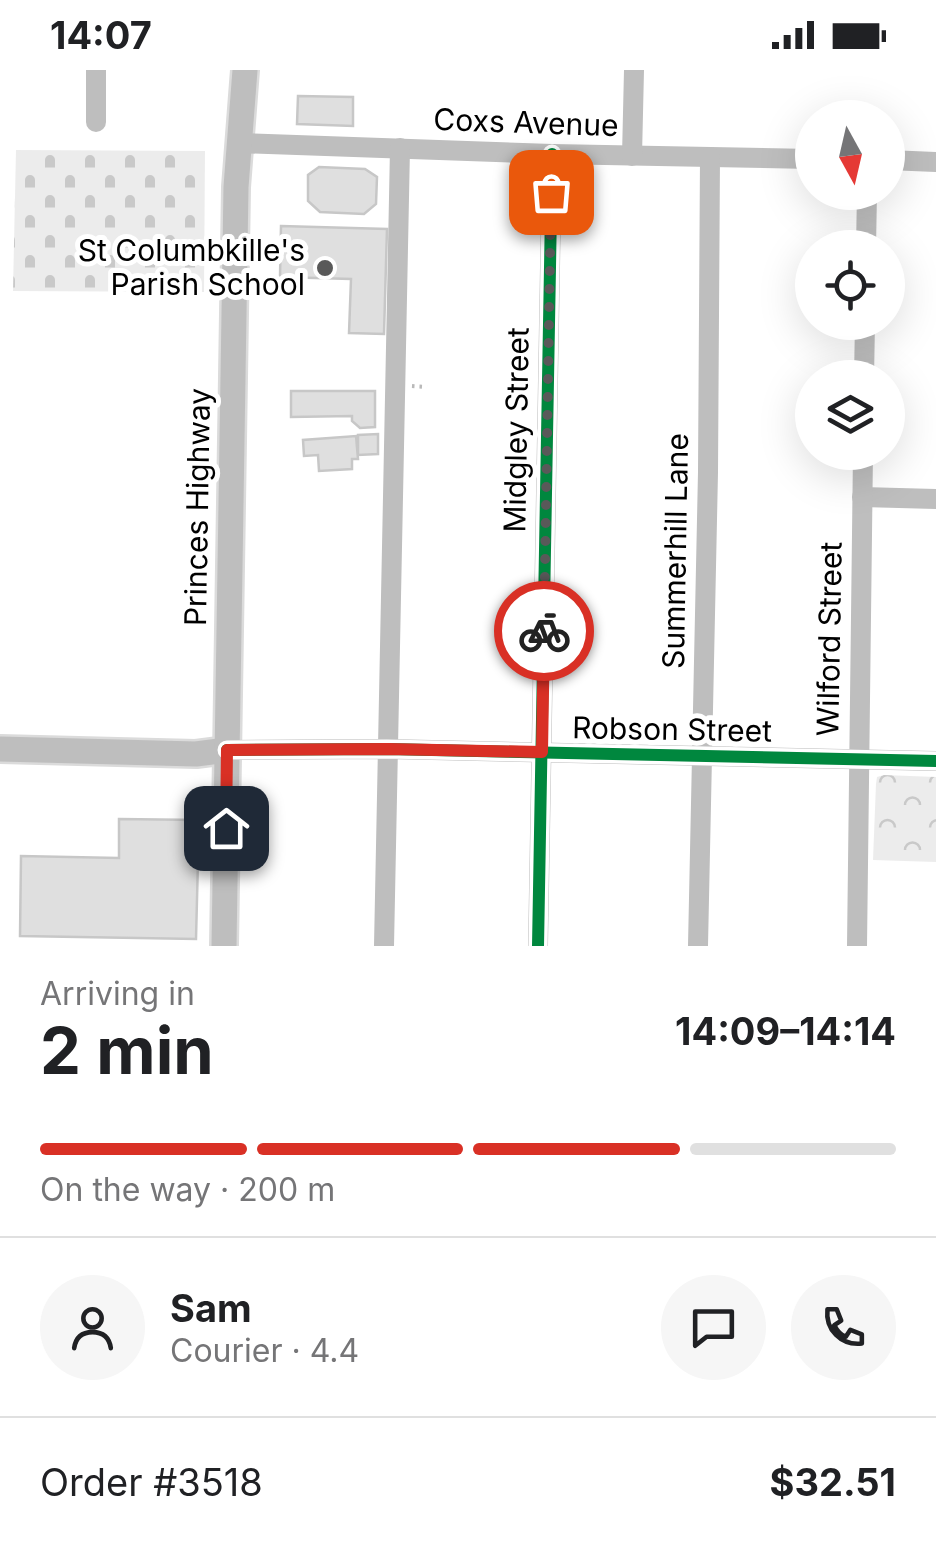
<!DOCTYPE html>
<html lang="en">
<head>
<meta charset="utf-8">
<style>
	:root { --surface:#fff; --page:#f6f6f6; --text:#202124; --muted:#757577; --line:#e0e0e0; --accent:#d93025 }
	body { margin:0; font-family:Inter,sans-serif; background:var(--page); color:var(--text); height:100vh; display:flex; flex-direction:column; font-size:38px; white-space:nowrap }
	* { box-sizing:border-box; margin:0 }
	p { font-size:32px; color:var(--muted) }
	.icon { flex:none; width:55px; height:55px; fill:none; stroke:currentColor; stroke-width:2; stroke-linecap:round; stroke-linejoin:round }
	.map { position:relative; height:876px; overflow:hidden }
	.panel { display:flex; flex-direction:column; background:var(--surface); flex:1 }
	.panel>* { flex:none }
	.needle { width:65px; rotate:172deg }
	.buttons { position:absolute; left:795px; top:30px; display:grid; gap:20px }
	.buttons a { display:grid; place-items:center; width:110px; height:110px; border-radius:50%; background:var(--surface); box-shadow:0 10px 40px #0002; font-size:50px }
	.pin { position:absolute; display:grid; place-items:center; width:85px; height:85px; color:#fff; margin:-42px; border-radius:20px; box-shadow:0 5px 15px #0006 }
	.courier { position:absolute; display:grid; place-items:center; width:100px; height:100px; margin:-50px; border:8px solid #d93025; border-radius:50%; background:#fff; color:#222; box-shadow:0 2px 12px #0007 }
	.headline em { font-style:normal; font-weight:700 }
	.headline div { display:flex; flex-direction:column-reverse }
	.headline { display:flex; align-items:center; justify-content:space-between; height:170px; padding:0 40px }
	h1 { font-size:65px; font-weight:700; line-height:75px }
	.bar { display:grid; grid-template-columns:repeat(4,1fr); gap:15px 10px; align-content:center; height:120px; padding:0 40px }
	.bar i { height:12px; border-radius:8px; background:var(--line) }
	.bar .active { background:var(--accent) }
	.bar p { grid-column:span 4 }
	.line { display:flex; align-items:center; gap:25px; padding:0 40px; border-top:2px solid var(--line) }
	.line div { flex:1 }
	.round { display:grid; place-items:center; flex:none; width:105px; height:105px; border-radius:52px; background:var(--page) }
	.status { display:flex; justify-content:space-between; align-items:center; height:70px; padding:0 50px; background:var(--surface); direction:ltr }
	.status svg { height:28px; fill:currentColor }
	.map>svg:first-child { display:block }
	.forest { fill:url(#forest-crowns) }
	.cemetery { fill:url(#cemetery-stones) }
	.building { fill:#dfdfdf; stroke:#c7c7c7; stroke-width:2.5 }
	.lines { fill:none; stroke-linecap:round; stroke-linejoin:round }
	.major-casing { stroke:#dbdbdb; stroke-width:30 }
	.path { stroke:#b9b9b9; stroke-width:4; stroke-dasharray:2.5 5; stroke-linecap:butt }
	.minor { stroke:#bebebe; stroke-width:20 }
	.major { stroke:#bebebe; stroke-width:25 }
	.cycleway-casing { stroke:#fff; stroke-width:19 }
	.cycleway { stroke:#00873e; stroke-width:12 }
	.done { stroke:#595959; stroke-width:10; stroke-dasharray:0 18 }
	.route { stroke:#d93025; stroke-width:12 }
	.poi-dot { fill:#595959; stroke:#fff; stroke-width:4 }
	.labels { text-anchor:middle; stroke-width:10; stroke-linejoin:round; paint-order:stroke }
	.street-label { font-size:30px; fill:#000; stroke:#fff }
	.poi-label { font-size:30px; fill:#000; stroke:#fff; text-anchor:end }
</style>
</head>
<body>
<div class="status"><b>14:07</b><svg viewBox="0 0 49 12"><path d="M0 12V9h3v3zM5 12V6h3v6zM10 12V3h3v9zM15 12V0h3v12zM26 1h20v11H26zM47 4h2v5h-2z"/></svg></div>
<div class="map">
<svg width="936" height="876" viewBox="0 0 936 876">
	<defs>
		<pattern id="forest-crowns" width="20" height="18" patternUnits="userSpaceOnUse" patternTransform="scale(2.5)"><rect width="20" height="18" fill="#ececec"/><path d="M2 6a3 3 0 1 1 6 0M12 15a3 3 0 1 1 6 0" fill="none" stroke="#c9c9c9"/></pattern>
		<pattern id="cemetery-stones" width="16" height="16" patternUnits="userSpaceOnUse" patternTransform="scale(2.5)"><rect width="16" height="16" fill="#ececec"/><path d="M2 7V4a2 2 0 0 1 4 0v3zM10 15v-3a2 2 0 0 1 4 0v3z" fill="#c9c9c9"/></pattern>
	</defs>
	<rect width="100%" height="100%" fill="#fff"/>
	<path class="forest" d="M884,705L936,707V792L873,790L876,714L877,707Z"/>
	<path class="cemetery" d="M16,80L205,81L204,222L13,221Z"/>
	<g class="building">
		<path d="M298,26L353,27V56L297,54Z"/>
		<path d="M319,97L365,99L377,107L376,134L364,144L320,142L308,131V105Z"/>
		<path d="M281,156L387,159L384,264L349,263L351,209L280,207Z"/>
		<path d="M291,321H375V357L360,358L352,351V346L291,347Z"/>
		<path d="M378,364V384L358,385V365Z"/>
		<path d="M356,366L358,389H352V399L319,401L318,385L304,386L303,370Z"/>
		<path d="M119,749L199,750L196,869L20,866L21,786L119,788Z"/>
	</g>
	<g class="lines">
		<defs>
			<g id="major">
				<path d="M0,679L196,684L227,680"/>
				<path d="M224,876L236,117L245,0"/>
			</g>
		</defs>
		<use href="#major" class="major-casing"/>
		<path class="path" d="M412,316L427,317"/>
		<g class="minor">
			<path d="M96,0V52"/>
			<path d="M238,73L552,84L812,89"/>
			<path d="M632,86L634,0"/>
			<path d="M888,90L936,92"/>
			<path d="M866,178L867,122"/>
			<path d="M864,308L865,252"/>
			<path d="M862,427L936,429"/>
			<path d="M227,680L387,679L936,691"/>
			<path d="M384,876L400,78"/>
			<path d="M538,876L552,84"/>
			<path d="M698,876L708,402L710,87"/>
			<path d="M857,876L863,382"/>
		</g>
		<use href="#major" class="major"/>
		<defs>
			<g id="cycleway">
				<path d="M227,680L387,679L936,691"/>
				<path d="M538,876L552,84"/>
			</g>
		</defs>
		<use href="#cycleway" class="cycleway-casing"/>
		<use href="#cycleway" class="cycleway"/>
	</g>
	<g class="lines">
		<path class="done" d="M544,561L551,122"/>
		<path class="route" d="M226,758L227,680L388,679L542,682L544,561"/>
	</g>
	<circle class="poi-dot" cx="325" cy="198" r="10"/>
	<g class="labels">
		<g class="street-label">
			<text transform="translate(526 53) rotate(2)" y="10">Coxs Avenue</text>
			<text transform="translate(517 360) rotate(-89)" y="10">Midgley Street</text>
			<text transform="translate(198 437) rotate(-89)" y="10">Princes Highway</text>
			<text transform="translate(676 481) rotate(-89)" y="10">Summerhill Lane</text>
			<text transform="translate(830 569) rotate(-89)" y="10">Wilford Street</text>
			<text transform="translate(672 660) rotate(1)" y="10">Robson Street</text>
		</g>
		<g class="poi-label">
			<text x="305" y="191">St Columbkille's<tspan x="305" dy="34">Parish School</tspan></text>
		</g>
	</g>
</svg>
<div class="buttons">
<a><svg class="needle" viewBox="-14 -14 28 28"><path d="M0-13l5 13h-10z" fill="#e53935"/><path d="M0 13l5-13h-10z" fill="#757577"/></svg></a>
<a><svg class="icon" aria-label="locate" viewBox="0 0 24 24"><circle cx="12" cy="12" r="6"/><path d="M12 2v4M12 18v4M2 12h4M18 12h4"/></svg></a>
<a><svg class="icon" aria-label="layers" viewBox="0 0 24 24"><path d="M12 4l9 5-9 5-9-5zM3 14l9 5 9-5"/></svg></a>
</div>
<div class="pin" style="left:551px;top:122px;background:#ea580c"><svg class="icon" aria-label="bag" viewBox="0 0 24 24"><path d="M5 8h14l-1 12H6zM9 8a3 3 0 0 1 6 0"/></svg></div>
<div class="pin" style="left:226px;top:758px;background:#1f2937"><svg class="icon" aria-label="home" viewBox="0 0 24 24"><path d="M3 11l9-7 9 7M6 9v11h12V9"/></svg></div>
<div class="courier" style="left:544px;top:561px"><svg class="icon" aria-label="bike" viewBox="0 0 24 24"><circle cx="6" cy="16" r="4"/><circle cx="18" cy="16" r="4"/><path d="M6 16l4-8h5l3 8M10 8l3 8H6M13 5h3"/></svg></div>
</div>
<section class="panel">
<div class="headline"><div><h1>2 min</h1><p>Arriving in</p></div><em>14:09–14:14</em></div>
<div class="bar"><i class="active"></i><i class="active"></i><i class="active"></i><i></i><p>On the way · 200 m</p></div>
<div class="line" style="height:180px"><a class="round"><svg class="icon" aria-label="person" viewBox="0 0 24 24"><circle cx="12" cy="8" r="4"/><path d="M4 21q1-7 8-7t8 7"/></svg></a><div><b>Sam</b><p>Courier · 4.4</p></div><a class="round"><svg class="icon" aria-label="chat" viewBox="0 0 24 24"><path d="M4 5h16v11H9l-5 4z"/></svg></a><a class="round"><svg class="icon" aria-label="phone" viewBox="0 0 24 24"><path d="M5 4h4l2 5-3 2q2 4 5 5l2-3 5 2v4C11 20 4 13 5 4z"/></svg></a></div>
<div class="line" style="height:130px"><div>Order #3518</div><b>$32.51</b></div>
</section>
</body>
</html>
